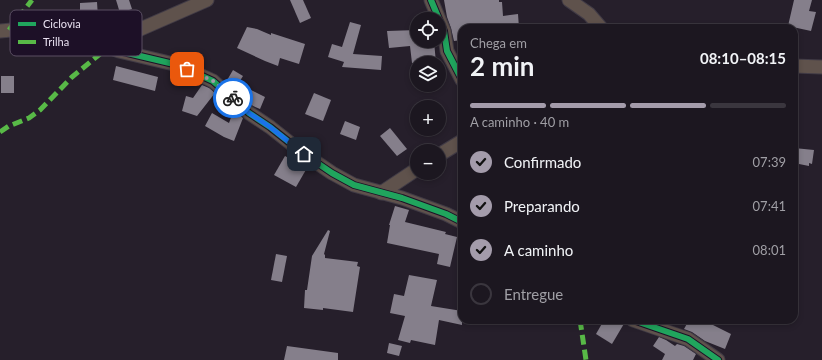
<!DOCTYPE html>
<html lang="pt">
<head>
<meta charset="utf-8">
<style>
	:root { --surface:#1c1720; --page:#252029; --text:#f1f3f6; --muted:#a09fa5; --line:#3a363e; --accent:#a49cab }
	body { margin:0; font-family:Lato,sans-serif; background:var(--page); color:var(--text); height:100vh; display:flex; flex-direction:column; font-size:15px; white-space:nowrap }
	* { box-sizing:border-box; margin:0 }
	p { font-size:13px; color:var(--muted) }
	.icon { flex:none; width:22px; height:22px; fill:none; stroke:currentColor; stroke-width:2; stroke-linecap:round; stroke-linejoin:round }
	.map { position:relative; flex:1; overflow:hidden }
	.details { position:absolute; left:458px; top:24px; width:340px; height:300px; display:flex; flex-direction:column; background:var(--surface); border-radius:12px; box-shadow:0 2px 6px #0003,0 0 0 1px var(--line) }
	.details>* { flex:none }
	.fabs { position:absolute; left:410px; top:12px; display:grid; gap:8px }
	.fabs a { display:grid; place-items:center; width:36px; height:36px; border-radius:50%; background:var(--surface); box-shadow:0 2px 6px #0003,0 0 0 1px var(--line); font-size:20px }
	.pin { position:absolute; display:grid; place-items:center; width:34px; height:34px; color:#fff; margin:-17px; border-radius:8px; box-shadow:0 2px 6px #0006 }
	.courier { position:absolute; display:grid; place-items:center; width:40px; height:40px; margin:-20px; border:3px solid #1a73e8; border-radius:50%; background:#fff; color:#222; box-shadow:0 1px 5px #0007 }
	.head em { font-style:normal; font-weight:700 }
	.head div { display:flex; flex-direction:column-reverse }
	.head { display:flex; align-items:center; justify-content:space-between; height:68px; padding:0 12px }
	h1 { font-size:26px; font-weight:700; line-height:30px }
	.bar { display:grid; grid-template-columns:repeat(4,1fr); gap:6px 4px; align-content:center; height:48px; padding:0 12px }
	.bar i { height:5px; border-radius:3px; background:var(--line) }
	.bar .current { background:var(--accent) }
	.bar p { grid-column:span 4 }
	ol { padding:0 12px; list-style:none }
	li { display:flex; align-items:center; gap:12px; height:44px }
	li p { margin-inline-start:auto }
	li .icon { padding:4px; border-radius:50%; background:var(--accent); color:#111; stroke-width:4 }
	li:last-child { color:var(--muted) }
	li i { width:22px; height:22px; border:2px solid var(--line); border-radius:50% }
	.map>svg:first-child { display:block }
	.building { fill:#857f8b }
	.lines { fill:none; stroke-linecap:round; stroke-linejoin:round }
	.minor-casing { stroke:#413b46; stroke-width:15 }
	.minor { stroke:#5f524c; stroke-width:13 }
	.quiet { stroke:#58b947; stroke-width:5; stroke-dasharray:10 5; stroke-linecap:butt }
	.cycleway-casing { stroke:#1d1027; stroke-width:8 }
	.cycleway { stroke:#20a55d; stroke-width:6 }
	.done { stroke:#a49cab; stroke-width:4; stroke-dasharray:0 7.2 }
	.route { stroke:#1a73e8; stroke-width:5 }
	.key { fill:#1d1027; stroke:#5a4e63; stroke-width:1 }
	.key-label { font-size:11px; fill:#e8e0f0 }
</style>
</head>
<body>
<div class="map">
<svg width="822" height="360" viewBox="0 0 822 360">
	<rect width="100%" height="100%" fill="#261f2b"/>
	<g class="building">
		<path d="M116,0H129L132,9L120,13Z"/>
		<path d="M290,0H303L311,18L300,23Z"/>
		<path d="M444,0H499V2H502L503,16L518,14L519,28H499V25L462,28V40L454,41L451,28L447,17Z"/>
		<path d="M794,0H812L809,11L816,12L811,31L788,26Z"/>
		<path d="M97,2L99,33L84,34L83,18H80V3Z"/>
		<path d="M350,22L361,25L353,54L382,56L381,70L342,67L344,62L328,57L332,44L342,47Z"/>
		<path d="M247,27L257,29L271,35V33L305,44L299,64L280,58L278,66L265,61L237,48Z"/>
		<path d="M417,30V41H434L436,63H412L410,46L389,48L387,31Z"/>
		<path d="M116,66L158,77L155,91L113,80Z"/>
		<path d="M233,70L243,76L235,89L226,82Z"/>
		<rect x="1" y="76" width="13" height="17"/>
		<path d="M202,85L209,88L215,93L197,116L182,111L186,96L193,98Z"/>
		<path d="M247,88L265,97L260,109L253,106L243,97Z"/>
		<path d="M314,93L331,100L323,121L305,114Z"/>
		<path d="M233,112L237,113L243,118L234,141L224,137L205,126L212,113L229,123Z"/>
		<path d="M345,121L360,127L356,140L340,134Z"/>
		<path d="M390,128L407,149L397,156L380,136Z"/>
		<path d="M794,148L814,150L812,164L809,163V166L794,163Z"/>
		<path d="M285,156L307,168L296,187L274,175Z"/>
		<path d="M395,206L409,210L405,222L446,232L445,234L457,237L450,267L437,264L439,254L387,243L390,225H389Z"/>
		<path d="M328,230L330,231L324,254L325,255V258L358,262L357,266L360,267L353,312L323,308V310L304,308L305,290H307L312,256Z"/>
		<path d="M276,254L287,256L282,282L271,280Z"/>
		<path d="M409,275L437,280L431,306L462,311V325L439,320L435,345L411,340L410,343L398,340L405,316L390,313L394,294L404,296Z"/>
		<path d="M604,320H625V322L612,344L596,334Z"/>
		<path d="M689,320H703L731,334L725,349L705,341L692,332L684,329Z"/>
		<path d="M659,337L666,340L675,346L677,344L684,346L696,354L693,360H662L665,354L653,346Z"/>
		<path d="M389,343L402,346L399,356L387,353Z"/>
		<path d="M287,346L338,353V360H284Z"/>
	</g>
	<g class="lines">
		<defs>
			<g id="minor">
				<path d="M431,0L444,31L447,51L462,80"/>
				<path d="M569,0L589,14L601,28"/>
				<path d="M0,31L34,28L44,30L76,43L104,45L207,0"/>
				<path d="M104,45L119,51L178,65L213,81L249,113L270,127L304,154L332,173L354,185L402,198L446,214L462,222"/>
				<path d="M794,66L822,67"/>
				<path d="M439,155L462,141"/>
				<path d="M381,193L417,169"/>
				<path d="M633,320L688,339L718,360"/>
			</g>
		</defs>
		<use href="#minor" class="minor-casing"/>
		<use href="#minor" class="minor"/>
		<g class="quiet">
			<path d="M9,30L32,0"/>
			<path d="M0,132L9,126L29,118L40,110L72,77L100,54L104,45"/>
			<path d="M580,320L586,360"/>
		</g>
		<defs>
			<g id="cycleway">
				<path d="M431,0L444,31L447,51L462,80"/>
				<path d="M104,45L119,51L178,65L213,81L249,113L270,127L304,154L332,173L354,185L402,198L446,214L462,222"/>
				<path d="M633,320L688,339L718,360"/>
			</g>
		</defs>
		<use href="#cycleway" class="cycleway-casing"/>
		<use href="#cycleway" class="cycleway"/>
	</g>
	<g class="lines">
		<path class="done" d="M187,69L213,81L233,98"/>
		<path class="route" d="M233,98L249,113L270,127L304,154"/>
	</g>
	<rect x="10" y="10" width="132" height="46" rx="6" class="key"/>
	<rect x="18" y="22" width="18" height="4" fill="#20a55d"/>
	<rect x="18" y="40" width="18" height="4" fill="#58b947"/>
	<g class="key-label">
		<text x="43" y="28">Ciclovia</text>
		<text x="43" y="46">Trilha</text>
	</g>
</svg>
<div class="fabs">
<a><svg class="icon" aria-label="locate" viewBox="0 0 24 24"><circle cx="12" cy="12" r="6"/><path d="M12 2v4M12 18v4M2 12h4M18 12h4"/></svg></a>
<a><svg class="icon" aria-label="layers" viewBox="0 0 24 24"><path d="M12 4l9 5-9 5-9-5zM3 14l9 5 9-5"/></svg></a>
<a>+</a>
<a>−</a>
</div>
<div class="pin" style="left:187px;top:69px;background:#ea580c"><svg class="icon" aria-label="bag" viewBox="0 0 24 24"><path d="M5 8h14l-1 12H6zM9 8a3 3 0 0 1 6 0"/></svg></div>
<div class="pin" style="left:304px;top:154px;background:#1f2937"><svg class="icon" aria-label="home" viewBox="0 0 24 24"><path d="M3 11l9-7 9 7M6 9v11h12V9"/></svg></div>
<div class="courier" style="left:233px;top:98px"><svg class="icon" aria-label="bike" viewBox="0 0 24 24"><circle cx="6" cy="16" r="4"/><circle cx="18" cy="16" r="4"/><path d="M6 16l4-8h5l3 8M10 8l3 8H6M13 5h3"/></svg></div>
<section class="details">
<div class="head"><div><h1>2 min</h1><p>Chega em</p></div><em>08:10–08:15</em></div>
<div class="bar"><i class="current"></i><i class="current"></i><i class="current"></i><i></i><p>A caminho · 40 m</p></div>
<ol>
<li><svg class="icon" aria-label="check" viewBox="0 0 24 24"><path d="M5 12l5 5 9-10"/></svg>Confirmado<p>07:39</p></li>
<li><svg class="icon" aria-label="check" viewBox="0 0 24 24"><path d="M5 12l5 5 9-10"/></svg>Preparando<p>07:41</p></li>
<li><svg class="icon" aria-label="check" viewBox="0 0 24 24"><path d="M5 12l5 5 9-10"/></svg>A caminho<p>08:01</p></li>
<li><i></i>Entregue</li>
</ol>
</section>
</div>
</body>
</html>
